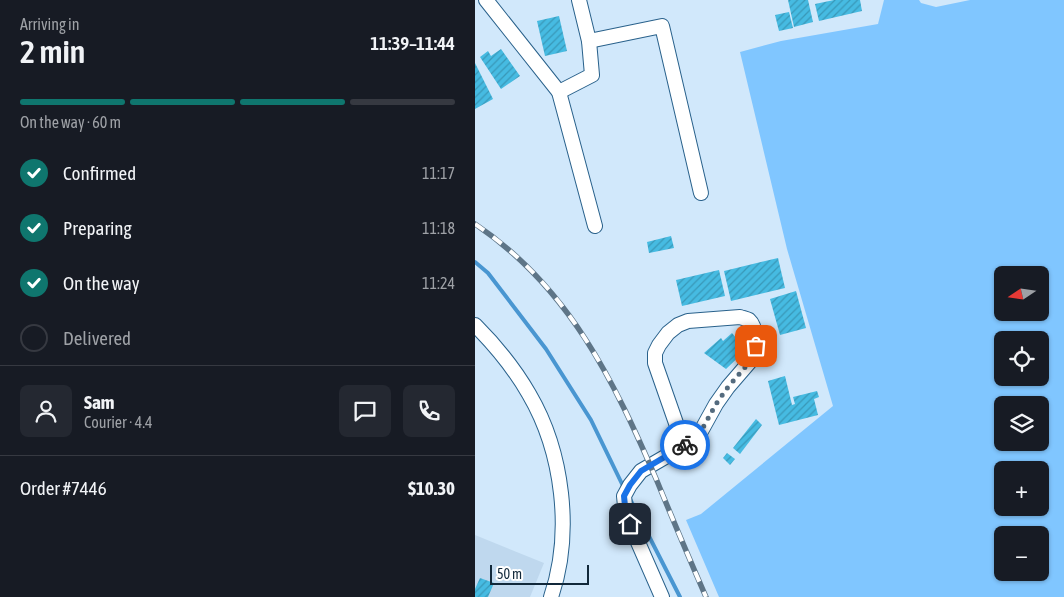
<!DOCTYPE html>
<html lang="en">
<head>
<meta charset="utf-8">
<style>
	:root { --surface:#171b24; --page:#242831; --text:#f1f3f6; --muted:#9ea1a6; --line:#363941; --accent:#0f766e }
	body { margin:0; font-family:"Asap Condensed",sans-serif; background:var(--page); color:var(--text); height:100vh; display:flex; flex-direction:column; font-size:19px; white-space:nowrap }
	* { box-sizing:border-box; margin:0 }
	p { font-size:16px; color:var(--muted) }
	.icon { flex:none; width:28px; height:28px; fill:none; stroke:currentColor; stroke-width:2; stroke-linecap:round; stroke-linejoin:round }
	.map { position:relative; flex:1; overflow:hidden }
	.sheet { display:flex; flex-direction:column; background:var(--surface); width:475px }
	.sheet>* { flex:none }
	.needle { width:32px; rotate:257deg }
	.tools { position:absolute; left:519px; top:266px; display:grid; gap:10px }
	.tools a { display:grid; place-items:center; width:55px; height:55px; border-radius:8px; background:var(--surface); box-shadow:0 1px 4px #0004; font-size:25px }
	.scale { position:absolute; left:15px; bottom:12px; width:99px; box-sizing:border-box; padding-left:5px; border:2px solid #11283a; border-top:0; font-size:14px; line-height:18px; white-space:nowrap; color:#11283a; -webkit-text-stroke:4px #fff; paint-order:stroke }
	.pin { position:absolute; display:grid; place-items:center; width:42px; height:42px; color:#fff; margin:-21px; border-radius:10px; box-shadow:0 2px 8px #0006 }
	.courier { position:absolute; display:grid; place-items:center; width:50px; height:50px; margin:-25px; border:4px solid #1a73e8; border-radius:50%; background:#fff; color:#222; box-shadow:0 1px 6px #0007 }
	.overview em { font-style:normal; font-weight:600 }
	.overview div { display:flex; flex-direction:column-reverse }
	.overview { display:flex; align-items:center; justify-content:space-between; height:85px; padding:0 20px }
	h1 { font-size:32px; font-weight:600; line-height:38px }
	.bar { display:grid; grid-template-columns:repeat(4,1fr); gap:8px 5px; align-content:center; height:60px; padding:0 20px }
	.bar i { height:6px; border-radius:4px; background:var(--line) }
	.bar .current { background:var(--accent) }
	.bar p { grid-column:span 4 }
	.line { display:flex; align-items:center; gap:12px; padding:0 20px; border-top:1px solid var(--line) }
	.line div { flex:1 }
	.round { display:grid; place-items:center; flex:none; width:52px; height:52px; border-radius:8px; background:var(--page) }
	ol { padding:0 20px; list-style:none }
	li { display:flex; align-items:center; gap:15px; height:55px }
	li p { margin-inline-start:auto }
	li .icon { padding:5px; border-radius:50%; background:var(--accent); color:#fff; stroke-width:4 }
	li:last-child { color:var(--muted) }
	li i { width:28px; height:28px; border:2px solid var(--line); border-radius:50% }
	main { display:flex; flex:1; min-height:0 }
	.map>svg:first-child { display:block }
	.built { fill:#bfd8ee }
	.grass { fill:#80c6ff; fill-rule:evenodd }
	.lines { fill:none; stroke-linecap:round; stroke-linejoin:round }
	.stream { stroke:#4996d1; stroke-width:4 }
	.building { fill:url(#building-hatch) }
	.minor-casing { stroke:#29618b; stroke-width:16 }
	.minor { stroke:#fff; stroke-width:14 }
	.rail-casing { stroke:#5e7587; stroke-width:5.5 }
	.rail { stroke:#fff; stroke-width:4; stroke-dasharray:11; stroke-linecap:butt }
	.done { stroke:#546b7e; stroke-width:5; stroke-dasharray:0 9 }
	.route { stroke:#1a73e8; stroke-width:6 }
</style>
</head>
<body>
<main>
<section class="sheet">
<div class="overview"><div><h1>2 min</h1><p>Arriving in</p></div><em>11:39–11:44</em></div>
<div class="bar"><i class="current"></i><i class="current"></i><i class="current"></i><i></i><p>On the way · 60 m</p></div>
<ol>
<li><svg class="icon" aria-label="check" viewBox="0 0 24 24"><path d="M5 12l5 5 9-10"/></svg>Confirmed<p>11:17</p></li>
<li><svg class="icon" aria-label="check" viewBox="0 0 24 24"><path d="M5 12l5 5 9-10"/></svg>Preparing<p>11:18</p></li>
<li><svg class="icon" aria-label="check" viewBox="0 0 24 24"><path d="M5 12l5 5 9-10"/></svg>On the way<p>11:24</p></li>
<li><i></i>Delivered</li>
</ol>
<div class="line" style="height:90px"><a class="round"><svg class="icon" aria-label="person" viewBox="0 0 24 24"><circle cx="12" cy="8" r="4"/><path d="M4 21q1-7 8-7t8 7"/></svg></a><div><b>Sam</b><p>Courier · 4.4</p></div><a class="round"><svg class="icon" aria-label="chat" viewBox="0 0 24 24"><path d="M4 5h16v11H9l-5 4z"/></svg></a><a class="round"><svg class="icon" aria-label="phone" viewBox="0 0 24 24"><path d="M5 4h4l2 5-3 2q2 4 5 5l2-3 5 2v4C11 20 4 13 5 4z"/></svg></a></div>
<div class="line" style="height:65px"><div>Order #7446</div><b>$10.30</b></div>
</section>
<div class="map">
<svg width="589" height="597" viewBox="0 0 589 597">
	<defs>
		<pattern id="building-hatch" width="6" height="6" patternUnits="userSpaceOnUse" patternTransform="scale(1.25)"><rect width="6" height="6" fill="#46bbe2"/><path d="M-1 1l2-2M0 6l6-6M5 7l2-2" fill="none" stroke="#3998b8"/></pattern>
	</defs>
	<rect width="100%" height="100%" fill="#d1e8fb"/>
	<path class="built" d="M0,535L69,563L55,597H0Z"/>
	<path class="grass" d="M409,0H444L446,3L461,7L495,0H589V597H244L211,520L226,514L358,406L312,249L265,52L306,41L403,24ZM528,275H565V312H528ZM528,340H565V378H528ZM528,405H565V442H528ZM528,470H565V508H528ZM528,535H565V572H528Z"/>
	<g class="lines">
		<g class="stream">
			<path d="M0,262L13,273L71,349L116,420L149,488"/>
			<path d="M155,499L205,597"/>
		</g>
	</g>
	<g class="building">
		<path d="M313,0H333L338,22L319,27Z"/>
		<path d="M359,0H385L387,11L344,21L340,4Z"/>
		<path d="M314,12L318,28L304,31L300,15Z"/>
		<path d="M84,16L92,51L70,56L62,21Z"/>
		<path d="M26,49L45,76L26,89L5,57L13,51L16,56Z"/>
		<path d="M0,63L18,99L0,109Z"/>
		<path d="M196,236L199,248L174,253L172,242Z"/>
		<path d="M303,258L310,288L256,301L249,271Z"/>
		<path d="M244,270L250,296L207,306L201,280Z"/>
		<path d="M321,291L331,328L305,335L295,299Z"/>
		<path d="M257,333L271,350L251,369L229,353L246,338L248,341Z"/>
		<path d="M310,376L317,405L320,404L318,397L342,391L344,397L339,399L343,415L304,425L293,381Z"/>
		<path d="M281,419L287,425L265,454L258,448Z"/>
		<path d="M252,453L260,459L255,465L248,458Z"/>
		<path d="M5,578L19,583L13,597H0V589Z"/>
	</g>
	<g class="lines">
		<defs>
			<g id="minor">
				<path d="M11,0L84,92L120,226"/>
				<path d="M114,41L187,26L226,193"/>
				<path d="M84,92L117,75L114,41L104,0"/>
				<path d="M0,325C21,346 39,368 54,394C88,452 98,533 76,597"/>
				<path d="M187,597L155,524L150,506L149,496L155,485L166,471L209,446L225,433L241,404L253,387L278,358C282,349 282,327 274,320C272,319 268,318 265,317L213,321L203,325L193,333L184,345L180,353V363L209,446"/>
			</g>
		</defs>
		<use href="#minor" class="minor-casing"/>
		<use href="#minor" class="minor"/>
		<defs>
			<path id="rail" d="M0,224C94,287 139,381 182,481C198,520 214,558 231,597"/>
		</defs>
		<use href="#rail" class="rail-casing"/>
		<use href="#rail" class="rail"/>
	</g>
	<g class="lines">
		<path class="done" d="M210,445L225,433L241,404L253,387L278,358L281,352V346"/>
		<path class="route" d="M155,524L150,506L149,496L155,485L166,471L210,445"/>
	</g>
</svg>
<div class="tools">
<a><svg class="needle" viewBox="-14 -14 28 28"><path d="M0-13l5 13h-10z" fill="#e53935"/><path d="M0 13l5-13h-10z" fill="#9ea1a6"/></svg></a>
<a><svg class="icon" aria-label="locate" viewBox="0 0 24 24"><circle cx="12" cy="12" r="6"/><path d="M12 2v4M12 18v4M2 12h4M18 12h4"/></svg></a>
<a><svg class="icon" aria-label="layers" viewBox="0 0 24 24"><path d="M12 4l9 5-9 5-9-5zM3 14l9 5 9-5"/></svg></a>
<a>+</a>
<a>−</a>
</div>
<div class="scale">50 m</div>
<div class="pin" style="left:281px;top:346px;background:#ea580c"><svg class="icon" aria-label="bag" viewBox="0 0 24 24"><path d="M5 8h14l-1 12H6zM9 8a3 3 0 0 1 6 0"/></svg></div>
<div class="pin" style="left:155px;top:524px;background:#1f2937"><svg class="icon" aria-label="home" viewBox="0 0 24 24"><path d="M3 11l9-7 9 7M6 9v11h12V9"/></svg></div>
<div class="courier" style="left:210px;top:445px"><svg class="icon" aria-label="bike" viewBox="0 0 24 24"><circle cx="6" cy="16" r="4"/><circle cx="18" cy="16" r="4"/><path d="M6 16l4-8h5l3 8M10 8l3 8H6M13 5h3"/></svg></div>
</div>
</main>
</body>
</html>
